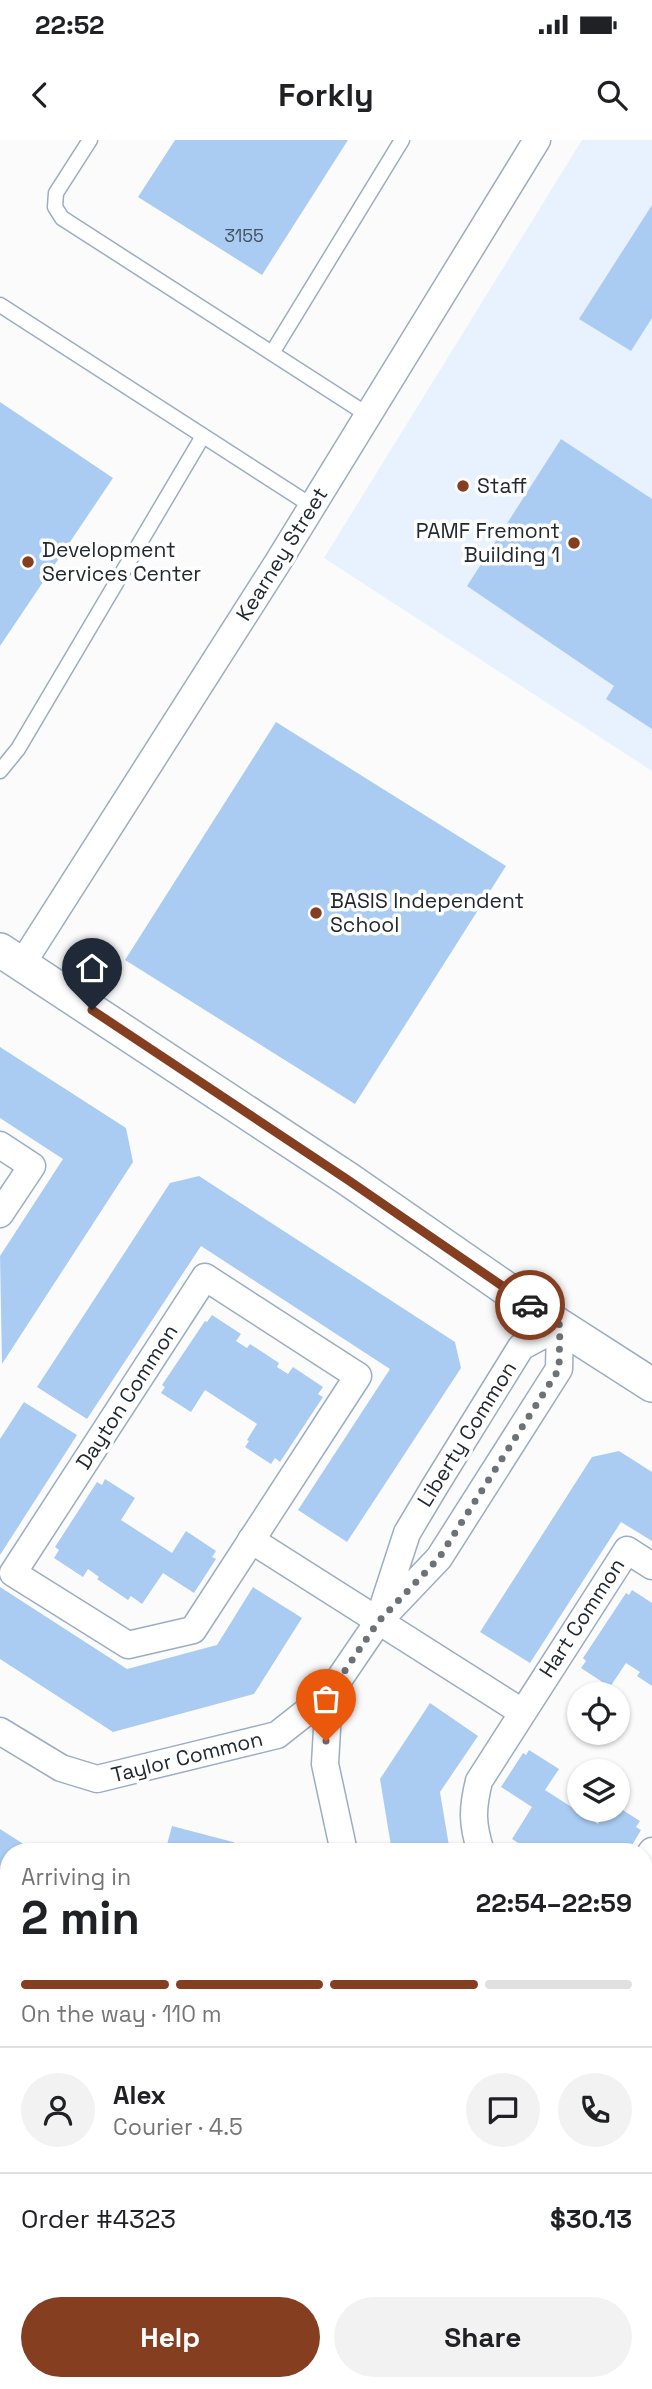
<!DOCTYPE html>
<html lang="en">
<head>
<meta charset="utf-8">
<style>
	:root { --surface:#fff; --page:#f2f2f2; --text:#202124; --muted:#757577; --line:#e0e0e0; --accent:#863e21 }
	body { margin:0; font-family:"Space Grotesk",sans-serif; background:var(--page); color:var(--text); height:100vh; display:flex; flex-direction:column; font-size:26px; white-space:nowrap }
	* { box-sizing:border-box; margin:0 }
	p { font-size:23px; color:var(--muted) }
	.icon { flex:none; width:38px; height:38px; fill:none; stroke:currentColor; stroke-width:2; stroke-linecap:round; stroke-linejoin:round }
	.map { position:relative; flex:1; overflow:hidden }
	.sheet { position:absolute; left:0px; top:1703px; width:653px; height:548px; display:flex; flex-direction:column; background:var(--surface); border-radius:28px 28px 0 0; box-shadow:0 2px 5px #0004 }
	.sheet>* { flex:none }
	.fabs { position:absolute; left:567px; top:1542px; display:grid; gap:14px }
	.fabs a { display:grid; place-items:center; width:63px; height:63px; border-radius:50%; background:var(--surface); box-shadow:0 2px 5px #0004; font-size:35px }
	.pin { position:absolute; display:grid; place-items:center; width:60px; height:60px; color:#fff; margin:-72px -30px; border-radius:50% 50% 50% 0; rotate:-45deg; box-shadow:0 0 7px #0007 }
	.pin .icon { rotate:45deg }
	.courier { position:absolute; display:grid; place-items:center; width:70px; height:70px; margin:-35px; border:5px solid #863e21; border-radius:50%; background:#fff; color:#222; box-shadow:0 2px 9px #0007 }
	.summary em { font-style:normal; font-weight:700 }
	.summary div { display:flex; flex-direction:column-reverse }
	.summary { display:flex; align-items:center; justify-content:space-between; height:119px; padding:0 21px }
	h1 { font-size:46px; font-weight:700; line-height:52px }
	.bar { display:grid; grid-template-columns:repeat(4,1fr); gap:10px 7px; align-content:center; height:84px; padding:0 21px }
	.bar i { height:9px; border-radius:5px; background:var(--line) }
	.bar .on { background:var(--accent) }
	.bar p { grid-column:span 4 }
	.line { display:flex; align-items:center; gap:18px; padding:0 21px; border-top:2px solid var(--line) }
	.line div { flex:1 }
	.round { display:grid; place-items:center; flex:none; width:74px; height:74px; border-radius:37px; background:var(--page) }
	.cta { display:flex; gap:14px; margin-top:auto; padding:14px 21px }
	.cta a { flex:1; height:80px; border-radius:42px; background:var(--accent); color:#fff; font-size:28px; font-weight:700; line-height:80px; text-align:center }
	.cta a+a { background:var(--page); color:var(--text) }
	.status { display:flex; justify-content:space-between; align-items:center; height:49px; padding:0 35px; background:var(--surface); direction:ltr }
	.status svg { height:19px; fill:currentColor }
	header { display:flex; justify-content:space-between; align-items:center; height:91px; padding:0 21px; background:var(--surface); font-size:32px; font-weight:700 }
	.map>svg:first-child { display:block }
	.built { fill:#e8f2fe }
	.building { fill:#aaccf2 }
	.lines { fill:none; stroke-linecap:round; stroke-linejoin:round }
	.service-casing { stroke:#9badc2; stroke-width:17 }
	.minor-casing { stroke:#9badc2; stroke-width:29 }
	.tertiary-casing { stroke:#9badc2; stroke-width:36 }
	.service { stroke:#fff; stroke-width:14 }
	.minor { stroke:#fff; stroke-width:26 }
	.tertiary { stroke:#fff; stroke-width:33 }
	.done { stroke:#6d7277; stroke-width:7; stroke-dasharray:0 12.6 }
	.route { stroke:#863e21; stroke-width:9 }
	.poi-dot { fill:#863e21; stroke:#fff; stroke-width:2.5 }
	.labels { text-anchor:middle; stroke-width:7; stroke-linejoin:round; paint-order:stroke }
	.number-label { font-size:18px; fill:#435160 }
	.poi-label { font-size:21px; fill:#212830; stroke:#fff; text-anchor:start }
	.street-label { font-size:21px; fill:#212830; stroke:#fff }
</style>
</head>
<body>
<div class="status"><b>22:52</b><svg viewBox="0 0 49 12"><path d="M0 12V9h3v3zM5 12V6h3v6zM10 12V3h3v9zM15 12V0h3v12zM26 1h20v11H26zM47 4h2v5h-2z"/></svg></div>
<header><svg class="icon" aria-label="back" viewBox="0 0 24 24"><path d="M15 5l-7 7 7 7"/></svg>Forkly<svg class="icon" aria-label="search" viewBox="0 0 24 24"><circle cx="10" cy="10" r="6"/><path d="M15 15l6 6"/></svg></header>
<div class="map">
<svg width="652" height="2249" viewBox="0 0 652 2249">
	<rect width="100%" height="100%" fill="#fbfbfb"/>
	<path class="built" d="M582,0H652V631L324,418Z"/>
	<g class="building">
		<path d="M175,0H348L262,135L138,57Z"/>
		<path d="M652,65V178L631,211L579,179Z"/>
		<path d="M0,262L113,338L0,506Z"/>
		<path d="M561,299L652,359V589L606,559L614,546L467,446Z"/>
		<path d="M276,582L506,726L355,964L125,820Z"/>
		<path d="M0,907L126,988L133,1022L2,1224L0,1116L63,1019L0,978Z"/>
		<path d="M199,1036L455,1202L461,1228L347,1402L298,1370L390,1229L201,1106L87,1279L37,1247L170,1043Z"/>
		<path d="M212,1175L241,1194L236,1201L247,1208L250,1204L279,1223L277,1227L288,1234L293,1227L323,1247L318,1254L323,1257L280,1322L275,1318L271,1324L245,1307L249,1301L247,1300L257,1284L205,1250L191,1272L161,1253L165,1247L162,1245L205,1181L207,1182Z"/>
		<path d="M24,1262L77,1295L0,1415V1299Z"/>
		<path d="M619,1311L652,1332V1401L621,1382L530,1523L480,1492L592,1317Z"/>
		<path d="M105,1339L135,1358L121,1380L172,1413L186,1391L216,1411L212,1417L216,1419L194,1453L163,1433L142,1464L131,1456L128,1460L97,1439L99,1437L88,1429L83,1437L54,1418L59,1410L55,1407L97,1342L102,1345Z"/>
		<path d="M0,1447L127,1529L217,1505L253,1447L302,1478L254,1554L113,1592L0,1519Z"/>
		<path d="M632,1450L652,1463V1546L637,1536L640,1532L626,1523L610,1547L581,1528L586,1521L583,1518L626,1453L629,1455Z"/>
		<path d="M430,1563L478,1596L440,1652L450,1712H392L380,1639Z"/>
		<path d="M529,1610L559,1629L545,1650L598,1684L607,1670H618V1667L640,1681L636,1687L641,1690L628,1712L521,1710L523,1706L512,1699L532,1667L501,1647L523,1613L526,1615Z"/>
		<path d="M172,1686L233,1702L247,1712H165Z"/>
		<path d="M0,1689L36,1712H9V1761L0,1755Z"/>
		<path d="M652,1750V1864L644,1876V1763Z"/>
		<path d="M9,1876V1966L0,1961V1890Z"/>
		<path d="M0,1986L9,1992V2014L0,2027Z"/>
		<path d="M644,2109L648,2112L652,2130V2143L644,2155Z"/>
		<path d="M113,2242H222L234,2249H125Z"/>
		<path d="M328,2242H432L427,2249H334L327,2244Z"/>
		<path d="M526,2242H589L584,2249H522Z"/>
	</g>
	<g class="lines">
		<defs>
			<g id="service">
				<path d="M90,0L56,53L55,67L62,78L368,275"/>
				<path d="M0,165L312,366"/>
				<path d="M272,213L402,0"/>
				<path d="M0,631L18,609L203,296"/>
			</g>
			<g id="minor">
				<path d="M22,824L278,422L537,0"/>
				<path d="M0,1005L32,1026L0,1074"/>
				<path d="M205,1137L358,1236L193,1490L128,1505L13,1433Z"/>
				<path d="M251,1400L522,1572"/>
				<path d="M0,1591L61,1628L97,1639L277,1595L329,1554"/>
				<path d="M344,1712L325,1624L329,1554L378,1482L439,1418L559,1229L560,1186L521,1207L435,1346L407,1393L378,1482"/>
				<path d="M481,1712C472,1684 472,1669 479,1641L627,1410L652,1426"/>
				<path d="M644,1723L652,1711"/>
				<path d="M0,1843V1845"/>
				<path d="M644,2010L652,2015"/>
				<path d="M268,2242L279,2249"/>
				<path d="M463,2249L468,2242"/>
			</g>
			<path id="tertiary" d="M0,810L348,1039L560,1186L652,1245"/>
		</defs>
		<use href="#service" class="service-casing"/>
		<use href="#minor" class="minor-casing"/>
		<use href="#tertiary" class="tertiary-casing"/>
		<use href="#service" class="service"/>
		<use href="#minor" class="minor"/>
		<use href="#tertiary" class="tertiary"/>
	</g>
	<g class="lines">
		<path class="done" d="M326,1601L329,1554L378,1482L439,1418L559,1229L560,1185L530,1165"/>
		<path class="route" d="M92,870L348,1040L530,1165"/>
	</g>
	<g class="poi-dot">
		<circle cx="463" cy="346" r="7"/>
		<circle cx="574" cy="403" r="7"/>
		<circle cx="28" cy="422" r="7"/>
		<circle cx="316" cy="773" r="7"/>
	</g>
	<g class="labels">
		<g class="number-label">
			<text x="244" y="102">3155</text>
		</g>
		<g class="poi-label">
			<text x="477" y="353">Staff</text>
			<text x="560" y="398" text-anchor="end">PAMF Fremont<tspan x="560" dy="24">Building 1</tspan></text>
			<text x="42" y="417">Development<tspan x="42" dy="24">Services Center</tspan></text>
			<text x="330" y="768">BASIS Independent<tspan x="330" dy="24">School</tspan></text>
		</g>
		<g class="street-label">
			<text transform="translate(282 414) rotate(-58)" y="7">Kearney Street</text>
			<text transform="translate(127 1257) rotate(-57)" y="7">Dayton Common</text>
			<text transform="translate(467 1294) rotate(-58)" y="7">Liberty Common</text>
			<text transform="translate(582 1478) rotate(-57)" y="7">Hart Common</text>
			<text transform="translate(187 1617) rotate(-14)" y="7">Taylor Common</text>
		</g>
	</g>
</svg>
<div class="fabs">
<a><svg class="icon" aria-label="locate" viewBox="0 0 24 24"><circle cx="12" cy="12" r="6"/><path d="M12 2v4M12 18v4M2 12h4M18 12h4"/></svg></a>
<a><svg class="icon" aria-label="layers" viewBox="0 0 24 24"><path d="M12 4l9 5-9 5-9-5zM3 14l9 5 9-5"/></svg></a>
</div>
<div class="pin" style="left:326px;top:1601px;background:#ea580c"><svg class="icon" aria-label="bag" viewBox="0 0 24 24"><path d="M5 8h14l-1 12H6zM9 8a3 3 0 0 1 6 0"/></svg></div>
<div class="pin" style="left:92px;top:870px;background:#1f2937"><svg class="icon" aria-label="home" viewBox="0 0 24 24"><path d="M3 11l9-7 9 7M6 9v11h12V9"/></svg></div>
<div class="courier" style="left:530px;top:1165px"><svg class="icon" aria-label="car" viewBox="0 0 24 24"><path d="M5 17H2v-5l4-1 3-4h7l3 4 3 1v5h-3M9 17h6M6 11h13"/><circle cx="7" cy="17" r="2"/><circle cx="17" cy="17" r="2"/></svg></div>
<section class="sheet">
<div class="summary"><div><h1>2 min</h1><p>Arriving in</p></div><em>22:54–22:59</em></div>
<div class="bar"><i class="on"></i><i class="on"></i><i class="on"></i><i></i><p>On the way · 110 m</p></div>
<div class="line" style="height:126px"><a class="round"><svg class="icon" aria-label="person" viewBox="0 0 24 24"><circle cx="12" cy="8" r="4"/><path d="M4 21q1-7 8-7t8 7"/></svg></a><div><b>Alex</b><p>Courier · 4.5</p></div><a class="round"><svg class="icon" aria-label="chat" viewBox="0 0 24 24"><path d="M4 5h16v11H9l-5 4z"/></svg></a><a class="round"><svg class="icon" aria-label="phone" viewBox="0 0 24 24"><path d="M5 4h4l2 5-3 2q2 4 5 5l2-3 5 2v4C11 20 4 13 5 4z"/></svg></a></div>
<div class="line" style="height:91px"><div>Order #4323</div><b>$30.13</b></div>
<div class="cta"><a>Help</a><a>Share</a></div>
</section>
</div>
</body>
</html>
